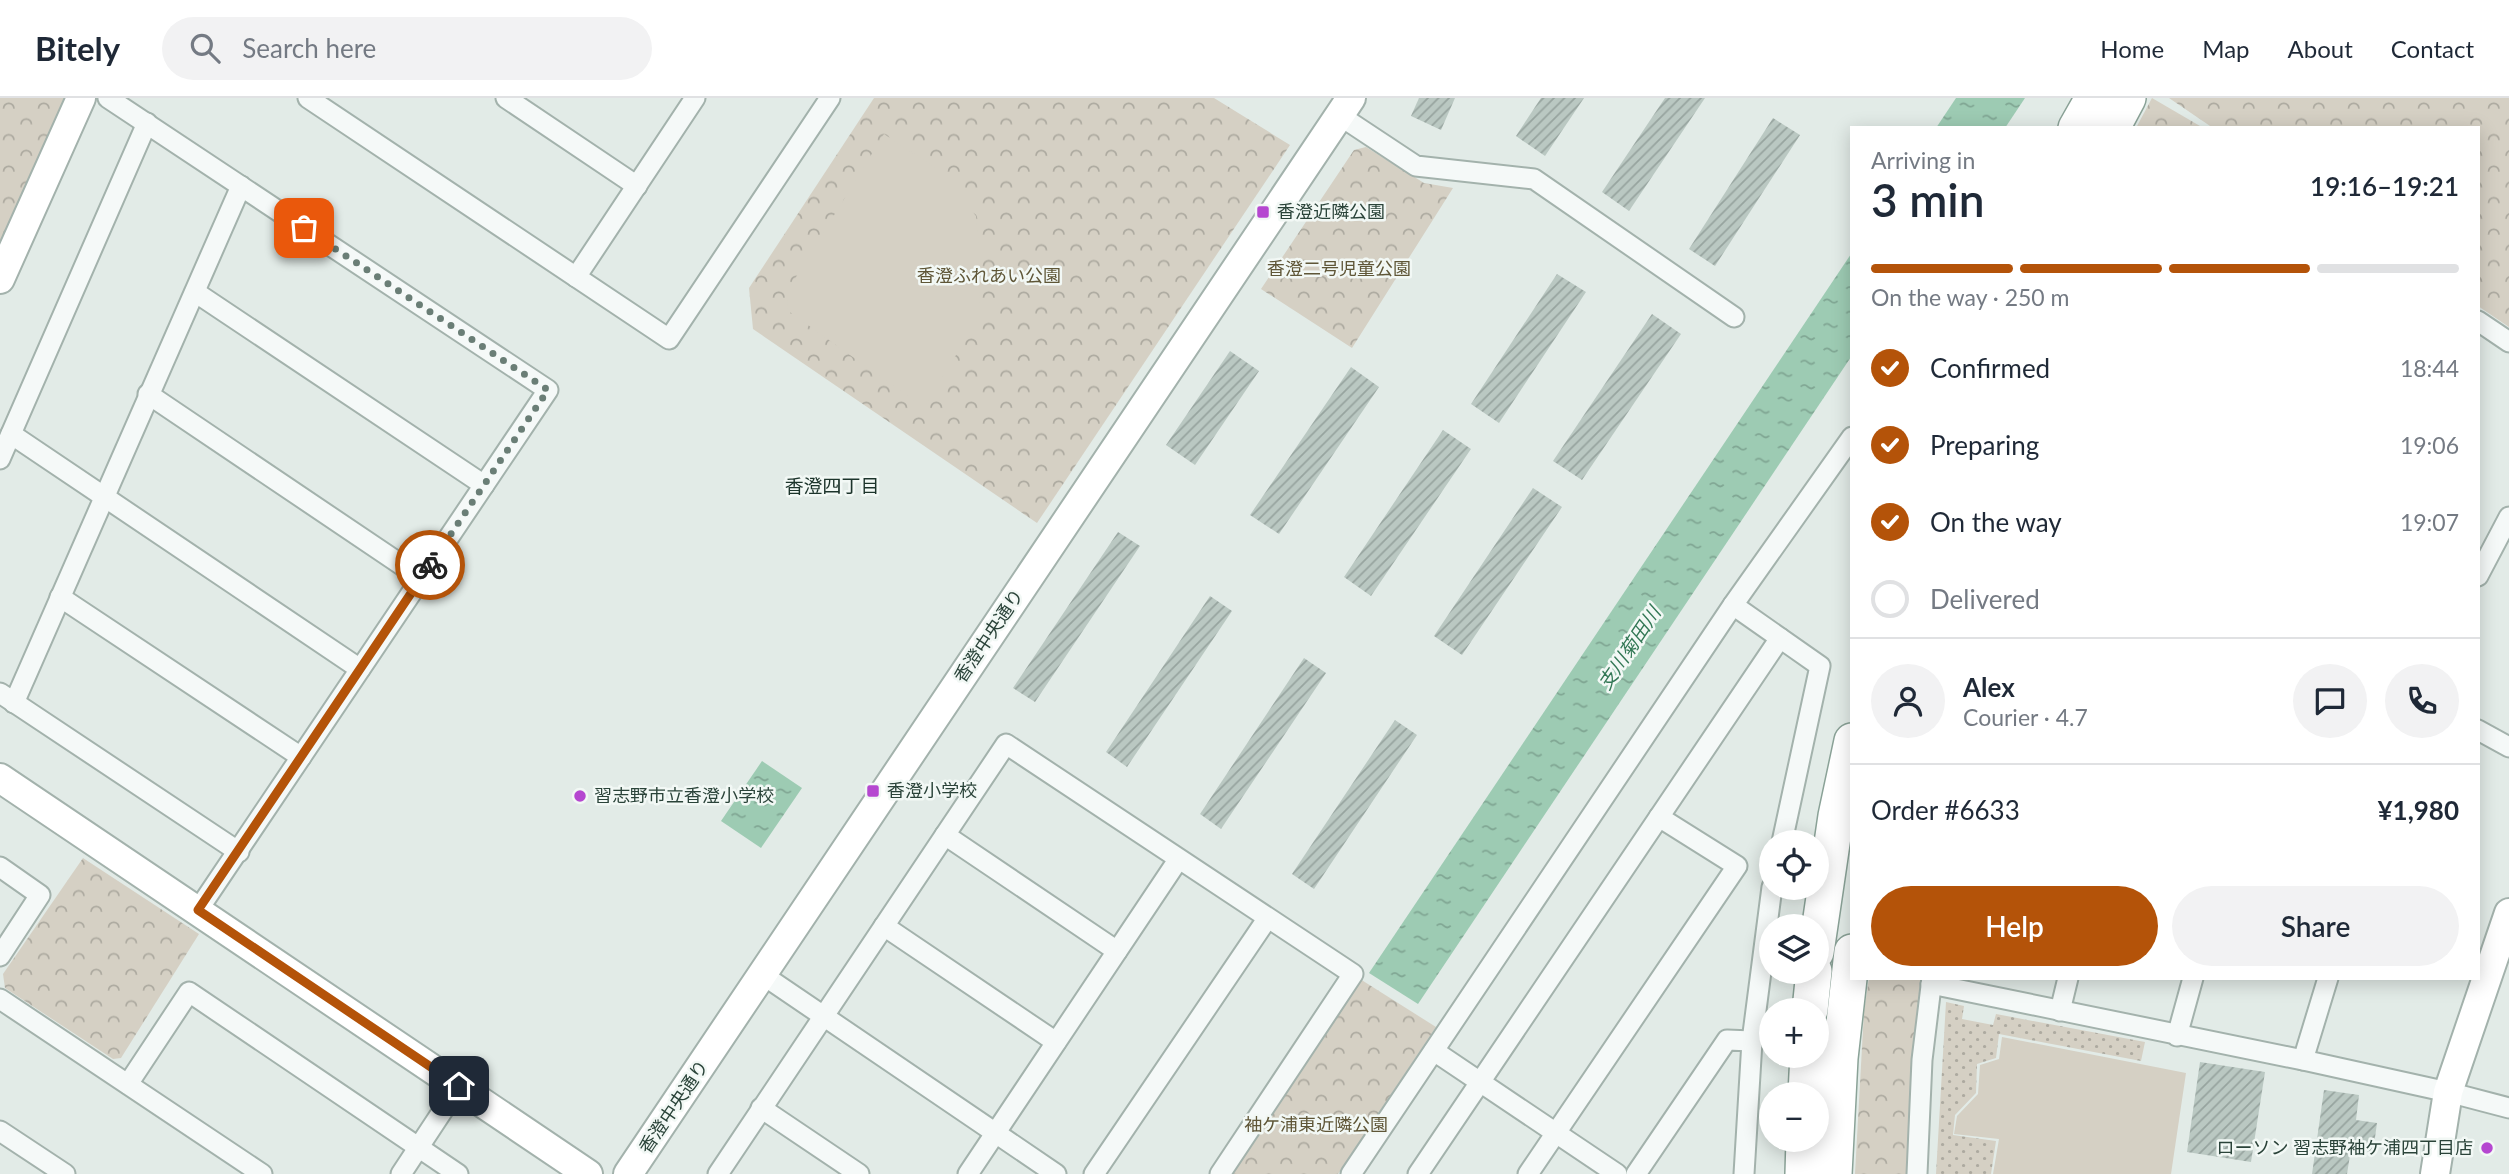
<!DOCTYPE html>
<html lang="en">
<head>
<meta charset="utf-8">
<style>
	:root { --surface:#fff; --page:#f2f2f3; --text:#1f2937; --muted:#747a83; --line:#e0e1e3; --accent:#b45309 }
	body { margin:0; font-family:Lato,"Noto Sans JP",sans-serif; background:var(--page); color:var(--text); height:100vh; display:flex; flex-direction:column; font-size:26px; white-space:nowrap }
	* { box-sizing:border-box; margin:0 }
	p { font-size:23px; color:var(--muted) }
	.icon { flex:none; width:38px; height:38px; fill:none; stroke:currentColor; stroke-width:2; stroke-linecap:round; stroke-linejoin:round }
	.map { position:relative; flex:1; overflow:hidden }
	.details { position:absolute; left:1850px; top:28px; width:630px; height:854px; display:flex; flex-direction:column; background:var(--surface); border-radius:0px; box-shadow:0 4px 18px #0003 }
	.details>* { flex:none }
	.controls { position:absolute; left:1759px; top:732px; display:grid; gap:14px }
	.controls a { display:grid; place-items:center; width:70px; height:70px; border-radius:50%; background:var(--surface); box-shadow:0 4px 18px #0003; font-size:35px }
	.pin { position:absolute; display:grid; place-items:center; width:60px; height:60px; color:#fff; margin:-30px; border-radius:14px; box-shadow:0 4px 10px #0006 }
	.courier { position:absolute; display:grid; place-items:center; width:70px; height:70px; margin:-35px; border:5px solid #b45309; border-radius:50%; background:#fff; color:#222; box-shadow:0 2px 9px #0007 }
	.headline em { font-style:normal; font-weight:600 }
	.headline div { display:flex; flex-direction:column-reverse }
	.headline { display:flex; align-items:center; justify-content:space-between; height:119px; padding:0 21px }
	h1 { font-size:46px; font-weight:600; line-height:52px }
	.bar { display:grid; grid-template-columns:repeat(4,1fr); gap:10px 7px; align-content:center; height:84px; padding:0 21px }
	.bar i { height:9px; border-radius:5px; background:var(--line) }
	.bar .on { background:var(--accent) }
	.bar p { grid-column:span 4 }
	.line { display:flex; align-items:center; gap:18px; padding:0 21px; border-top:2px solid var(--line) }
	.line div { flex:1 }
	.round { display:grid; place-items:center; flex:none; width:74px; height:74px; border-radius:37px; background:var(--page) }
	ol { padding:0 21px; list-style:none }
	li { display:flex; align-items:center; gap:21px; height:77px }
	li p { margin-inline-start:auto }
	li .icon { padding:7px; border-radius:50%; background:var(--accent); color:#fff; stroke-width:4 }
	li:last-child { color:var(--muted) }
	li i { width:38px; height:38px; border:4px solid var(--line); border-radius:50% }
	.button { display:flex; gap:14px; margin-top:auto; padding:14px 21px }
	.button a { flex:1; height:80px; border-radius:42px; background:var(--accent); color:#fff; font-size:28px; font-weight:600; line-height:80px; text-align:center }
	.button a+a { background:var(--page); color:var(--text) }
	header { display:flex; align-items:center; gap:42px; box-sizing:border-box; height:98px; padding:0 35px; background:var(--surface); border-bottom:2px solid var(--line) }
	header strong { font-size:33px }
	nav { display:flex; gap:38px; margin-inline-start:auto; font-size:24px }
	.search { width:490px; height:63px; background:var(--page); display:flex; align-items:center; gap:18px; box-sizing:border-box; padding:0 24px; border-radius:38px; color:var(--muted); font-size:26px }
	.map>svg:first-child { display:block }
	.grass { fill:url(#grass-dots) }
	.forest { fill:url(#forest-crowns) }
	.pitch { fill:#d5d0c4 }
	.water { fill:url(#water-ripples) }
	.building { fill:url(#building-hatch) }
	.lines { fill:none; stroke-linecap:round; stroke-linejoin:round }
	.street-casing { stroke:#a3b2ac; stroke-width:23 }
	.secondary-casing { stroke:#a3b2ac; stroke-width:32 }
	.highway-casing { stroke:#8aa297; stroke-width:38 }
	.street { stroke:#f5f9f8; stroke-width:19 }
	.secondary { stroke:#fff; stroke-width:28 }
	.highway { stroke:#fff; stroke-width:35 }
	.done { stroke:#6a7e76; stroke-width:7; stroke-dasharray:0 12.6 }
	.route { stroke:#b45309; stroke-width:9 }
	.poi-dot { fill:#b547d0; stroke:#f2f8f5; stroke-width:2.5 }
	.labels { text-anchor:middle; stroke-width:5; stroke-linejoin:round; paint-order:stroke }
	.poi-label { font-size:18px; fill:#2a4339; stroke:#f2f8f5; text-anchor:start }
	.park-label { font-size:18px; fill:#5f5637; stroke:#f2f8f5 }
	.street-label { font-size:18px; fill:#2a4339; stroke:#f2f8f5 }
	.neighbourhood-label { font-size:19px; fill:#1c342b; stroke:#f2f8f5 }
	.water-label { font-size:19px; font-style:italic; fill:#337856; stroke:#f2f8f5 }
</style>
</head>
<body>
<header>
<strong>Bitely</strong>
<div class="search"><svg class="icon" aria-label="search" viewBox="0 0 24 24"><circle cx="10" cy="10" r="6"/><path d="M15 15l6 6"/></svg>Search here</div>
<nav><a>Home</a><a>Map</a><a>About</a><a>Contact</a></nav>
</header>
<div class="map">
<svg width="2509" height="1076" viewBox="0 0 2509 1076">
	<defs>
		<pattern id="grass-dots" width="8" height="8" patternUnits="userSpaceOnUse" patternTransform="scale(1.75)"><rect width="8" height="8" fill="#d5d0c4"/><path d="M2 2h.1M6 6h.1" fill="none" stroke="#adaaa0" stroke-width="1.8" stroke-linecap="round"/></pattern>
		<pattern id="forest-crowns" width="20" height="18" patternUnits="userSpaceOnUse" patternTransform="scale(1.75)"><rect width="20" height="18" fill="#d5d0c4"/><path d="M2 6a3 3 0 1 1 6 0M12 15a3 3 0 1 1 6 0" fill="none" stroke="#adaaa0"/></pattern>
		<pattern id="water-ripples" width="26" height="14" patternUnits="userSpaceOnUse" patternTransform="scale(1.75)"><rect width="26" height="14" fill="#9dcbb3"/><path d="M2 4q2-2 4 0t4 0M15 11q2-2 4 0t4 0" fill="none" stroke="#80a693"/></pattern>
		<pattern id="building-hatch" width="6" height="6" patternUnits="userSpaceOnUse" patternTransform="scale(1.75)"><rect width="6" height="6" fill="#bac8c2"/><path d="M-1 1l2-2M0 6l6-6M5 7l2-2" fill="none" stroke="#97a49f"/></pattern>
	</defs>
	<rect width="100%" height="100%" fill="#e2ebe7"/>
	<path class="grass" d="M1946,904L1964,908L1962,921L1993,927L1996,916L2145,944L2141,963L1999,936L1996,960L1977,966L1976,995L1955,1017L1953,1037L1996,1043L1991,1076H1936Z"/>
	<g class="forest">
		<path d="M0,0H67L0,145Z"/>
		<path d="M874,0H1214L1290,47L1037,425L753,231L749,190Z"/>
		<path d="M2152,0L2200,28V30H2136Z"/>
		<path d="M2169,0H2509V229L2478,208V30H2213Z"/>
		<path d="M1366,49L1424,85L1453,90L1352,250L1261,191L1354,52Z"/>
		<path d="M83,760L199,836L121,960L113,961L5,890L3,876Z"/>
		<path d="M1869,880H1921L1909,1076H1855L1864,913Z"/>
		<path d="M1360,881L1436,929L1338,1076H1229Z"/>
	</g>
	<g class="pitch">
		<path d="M884,36L940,73L976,118L981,165L979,219L924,310L787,212L788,192Z"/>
		<path d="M2002,939L2186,975L2171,1076H1993L1999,1041L1954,1036L1957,1018L1978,996L1980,967L1999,961Z"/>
	</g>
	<g class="water">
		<path d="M1956,0H2025L2005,30H1936Z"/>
		<path d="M1851,156V259L1418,906L1369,875Z"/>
		<path d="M762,663L802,690L761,750L721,723Z"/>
	</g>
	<g class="building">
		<path d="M1419,0H1455L1441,32L1411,18Z"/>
		<path d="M1541,0H1584L1545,58L1516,38Z"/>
		<path d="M1665,0H1705L1629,113L1602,94Z"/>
		<path d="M1773,20L1800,37L1715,168L1689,151Z"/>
		<path d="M1557,176L1586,194L1499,325L1471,306Z"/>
		<path d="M1652,216L1681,236L1582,382L1553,363Z"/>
		<path d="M1230,253L1259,273L1195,367L1166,347Z"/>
		<path d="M1351,269L1379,289L1279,436L1250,417Z"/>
		<path d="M1443,332L1471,351L1371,498L1344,479Z"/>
		<path d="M1533,390L1562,409L1462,557L1434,538Z"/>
		<path d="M1118,434L1140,448L1035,604L1013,590Z"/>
		<path d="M1210,498L1232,513L1127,669L1106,654Z"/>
		<path d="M1304,560L1326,575L1221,731L1200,716Z"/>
		<path d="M1395,622L1417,637L1314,791L1292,776Z"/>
		<path d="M2200,964L2265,974L2251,1064L2187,1054Z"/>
		<path d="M2324,992L2359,997L2356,1022L2377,1025L2373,1054L2351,1051L2347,1076H2312Z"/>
	</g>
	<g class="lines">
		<defs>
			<g id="street">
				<path d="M108,0L548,292L198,812"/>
				<path d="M308,0L669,241L830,0"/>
				<path d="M506,0L637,88"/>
				<path d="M1339,17L1416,68L1534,81L1734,219"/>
				<path d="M576,179L695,0"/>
				<path d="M195,194L484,387"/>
				<path d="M2478,223L2509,244"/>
				<path d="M148,296L421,480"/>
				<path d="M11,336L360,571"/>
				<path d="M0,361L147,25"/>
				<path d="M2478,478L2509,419"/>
				<path d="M60,499L301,659"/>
				<path d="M1733,507L1820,568L1782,744"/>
				<path d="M0,595L239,754"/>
				<path d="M14,605L241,88"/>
				<path d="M2478,632L2509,649"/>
				<path d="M945,737L1117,853"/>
				<path d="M0,769L40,797L0,858"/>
				<path d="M884,828L1056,944"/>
				<path d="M763,877L1056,1076"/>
				<path d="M1931,886L2303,962L2448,994L2509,1010"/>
				<path d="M0,901L262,1076"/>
				<path d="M2060,913L2068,880"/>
				<path d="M2177,938L2193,880"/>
				<path d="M1434,953L1617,1076"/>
				<path d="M2303,962L2328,880"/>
				<path d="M128,986L189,894L458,1076"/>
				<path d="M761,1010L859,1076"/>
				<path d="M0,1033L65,1076"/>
				<path d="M401,1076L459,988"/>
				<path d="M718,1076L1006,646L1353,876L1220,1076"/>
				<path d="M968,1076L1178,762"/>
				<path d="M1094,1076L1267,821"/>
				<path d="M1351,1076L1733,507L1852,339"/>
				<path d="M1418,1076L1780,540"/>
				<path d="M1528,1076L1737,768L1659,719"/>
				<path d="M1636,1076L1727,942L1752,943"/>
				<path d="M1744,1076L1752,943L1772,789"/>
				<path d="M1917,1076L1922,962L1932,880"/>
			</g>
			<g id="secondary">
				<path d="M0,181L81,0"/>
				<path d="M0,680L588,1076"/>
				<path d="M628,1076L1351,0"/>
				<path d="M2435,1076L2448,994L2509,815"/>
			</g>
			<g id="highway">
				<path d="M2076,30L2093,0"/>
				<path d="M2112,30L2128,0"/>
				<path d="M1816,854L1836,718L1852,643"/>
				<path d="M1810,912L1814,873"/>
				<path d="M1806,996L1808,957"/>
				<path d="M1803,1076L1804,1041"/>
				<path d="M1834,1076L1840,960L1852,854"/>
			</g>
		</defs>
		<use href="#street" class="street-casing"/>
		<use href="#secondary" class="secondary-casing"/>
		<use href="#highway" class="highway-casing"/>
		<use href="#street" class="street"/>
		<use href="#secondary" class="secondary"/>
		<use href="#highway" class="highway"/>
	</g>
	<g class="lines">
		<path class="done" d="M304,130L548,292L430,467"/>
		<path class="route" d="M430,467L198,812L459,988"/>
	</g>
	<g class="poi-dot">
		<rect x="1256" y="107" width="14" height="14" rx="3.5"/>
		<rect x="866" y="686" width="14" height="14" rx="3.5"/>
		<circle cx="580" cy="698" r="7"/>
		<circle cx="2487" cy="1050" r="7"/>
	</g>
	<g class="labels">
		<g class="poi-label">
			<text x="1277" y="120">香澄近隣公園</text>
			<text x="887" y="699">香澄小学校</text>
			<text x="594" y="704">習志野市立香澄小学校</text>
			<text x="2473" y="1056" text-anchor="end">ローソン 習志野袖ケ浦四丁目店</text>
		</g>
		<g class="park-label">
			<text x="1339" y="177">香澄二号児童公園</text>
			<text x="989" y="184">香澄ふれあい公園</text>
			<text x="1316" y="1033">袖ケ浦東近隣公園</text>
		</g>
		<g class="street-label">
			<text transform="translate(989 538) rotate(-56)" y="6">香澄中央通り</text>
			<text transform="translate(674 1009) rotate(-56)" y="6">香澄中央通り</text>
		</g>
		<g class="neighbourhood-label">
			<text x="832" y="395">香澄四丁目</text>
		</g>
		<g class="water-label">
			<text transform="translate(1629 550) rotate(-56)" y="7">支川菊田川</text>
		</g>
	</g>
</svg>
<div class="controls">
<a><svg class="icon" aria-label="locate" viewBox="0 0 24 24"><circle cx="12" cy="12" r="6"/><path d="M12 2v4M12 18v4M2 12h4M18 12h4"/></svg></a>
<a><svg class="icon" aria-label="layers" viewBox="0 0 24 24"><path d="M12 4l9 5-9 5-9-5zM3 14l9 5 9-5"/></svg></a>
<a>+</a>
<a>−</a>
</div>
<div class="pin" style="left:304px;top:130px;background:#ea580c"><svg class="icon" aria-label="bag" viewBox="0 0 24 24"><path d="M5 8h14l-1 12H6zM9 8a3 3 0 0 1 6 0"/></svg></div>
<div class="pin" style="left:459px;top:988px;background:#1f2937"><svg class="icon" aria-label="home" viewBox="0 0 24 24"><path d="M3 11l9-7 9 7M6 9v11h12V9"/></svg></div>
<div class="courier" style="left:430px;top:467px"><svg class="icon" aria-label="bike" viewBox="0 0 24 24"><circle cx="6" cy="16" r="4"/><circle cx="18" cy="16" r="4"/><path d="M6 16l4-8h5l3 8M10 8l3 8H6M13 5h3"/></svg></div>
<section class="details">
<div class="headline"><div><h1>3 min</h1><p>Arriving in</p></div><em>19:16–19:21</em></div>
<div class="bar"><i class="on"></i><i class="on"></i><i class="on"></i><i></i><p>On the way · 250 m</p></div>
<ol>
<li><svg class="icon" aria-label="check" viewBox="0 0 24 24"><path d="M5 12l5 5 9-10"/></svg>Confirmed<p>18:44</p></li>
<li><svg class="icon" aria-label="check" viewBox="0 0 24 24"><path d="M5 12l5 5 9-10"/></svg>Preparing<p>19:06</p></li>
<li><svg class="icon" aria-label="check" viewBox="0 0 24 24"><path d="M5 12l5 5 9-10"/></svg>On the way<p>19:07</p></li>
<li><i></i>Delivered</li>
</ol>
<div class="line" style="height:126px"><a class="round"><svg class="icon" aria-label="person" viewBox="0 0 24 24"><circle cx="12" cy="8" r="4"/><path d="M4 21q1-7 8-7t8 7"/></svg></a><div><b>Alex</b><p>Courier · 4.7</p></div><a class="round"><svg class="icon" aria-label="chat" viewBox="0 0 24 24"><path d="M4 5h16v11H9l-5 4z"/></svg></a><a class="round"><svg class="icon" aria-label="phone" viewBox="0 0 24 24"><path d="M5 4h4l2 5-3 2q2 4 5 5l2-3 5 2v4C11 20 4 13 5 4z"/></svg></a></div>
<div class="line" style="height:91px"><div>Order #6633</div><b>¥1,980</b></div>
<div class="button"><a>Help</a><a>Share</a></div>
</section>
</div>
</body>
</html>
